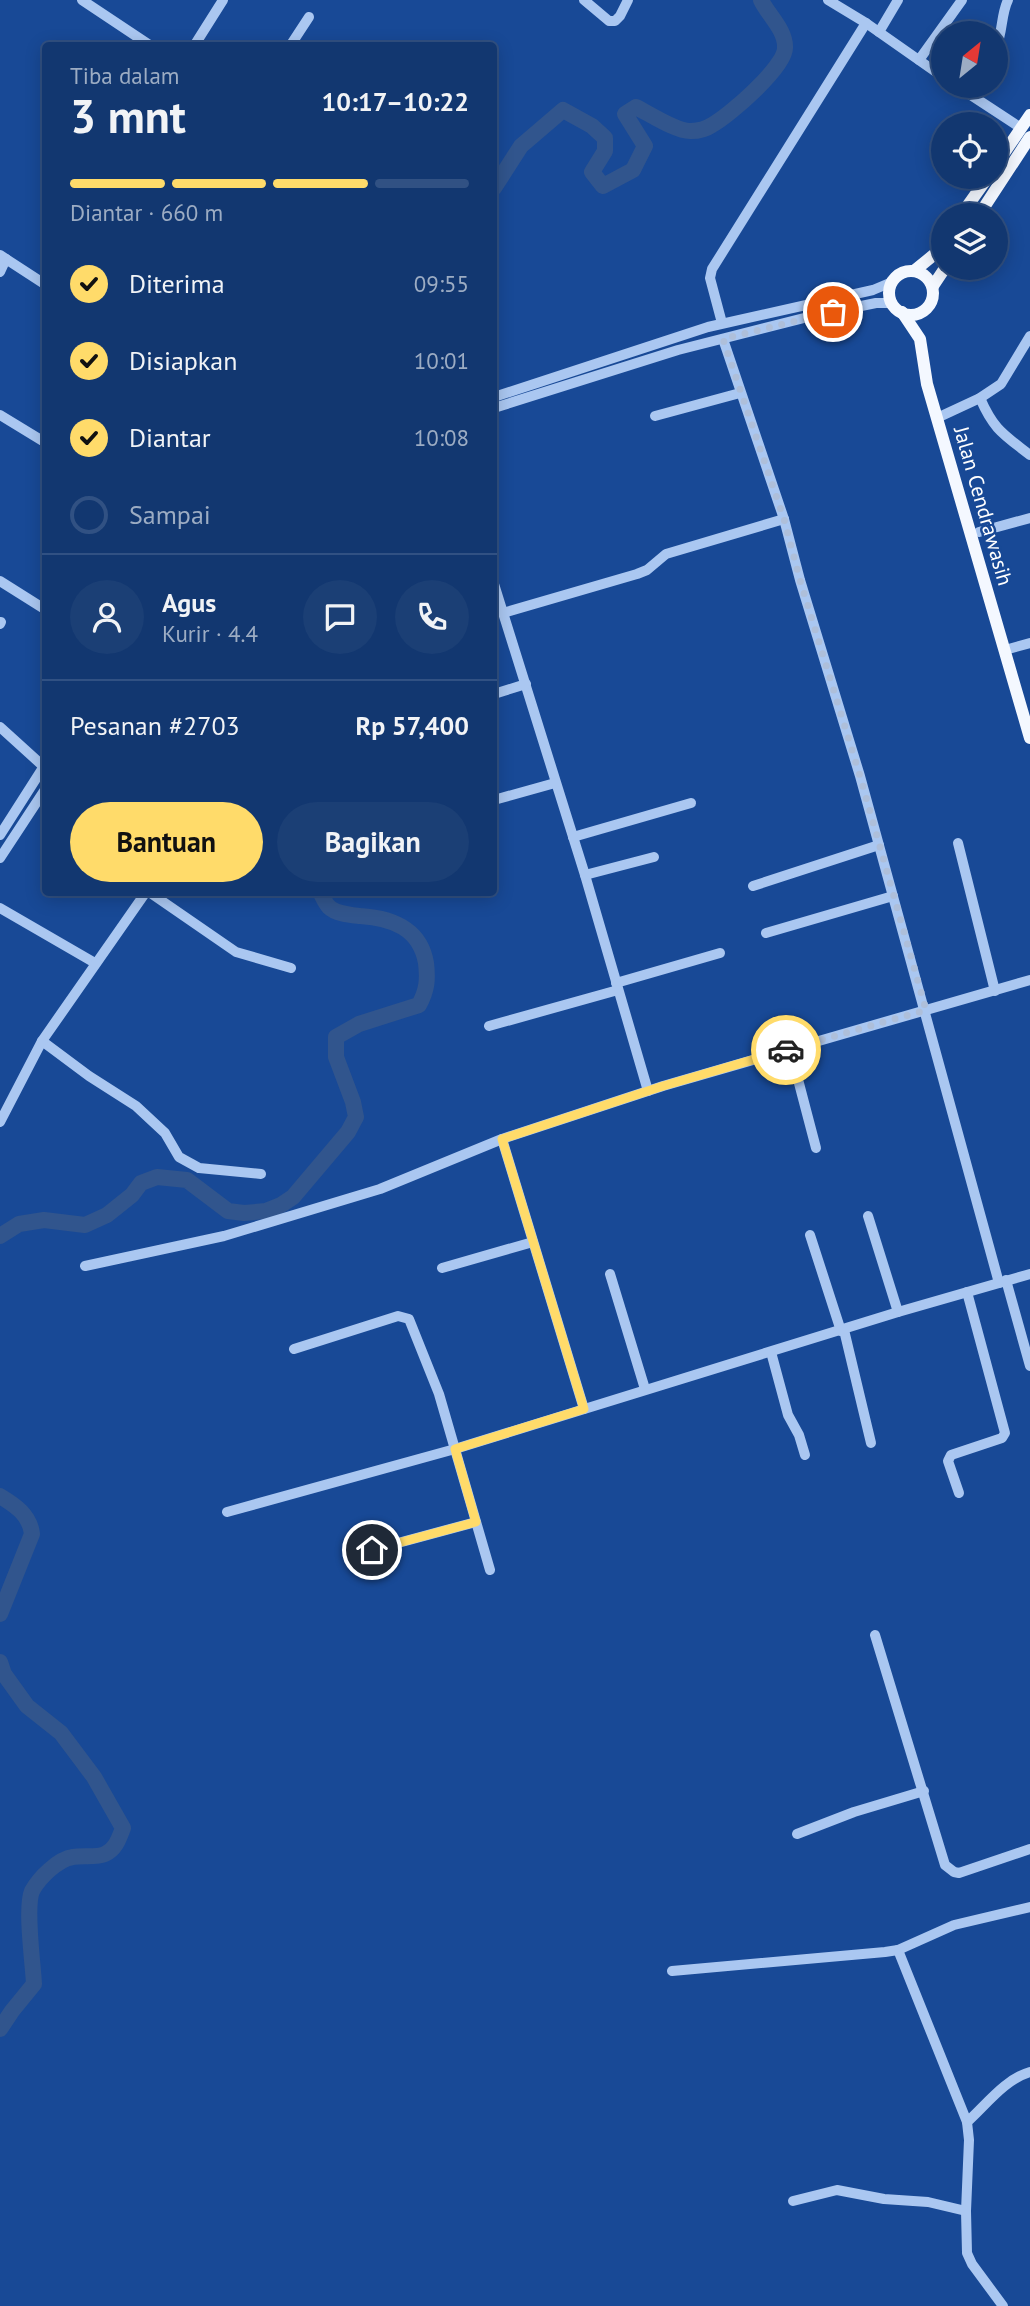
<!DOCTYPE html>
<html lang="id">
<head>
<meta charset="utf-8">
<style>
	:root { --surface:#123770; --page:#1b3f75; --text:#f1f3f6; --muted:#9cacc3; --line:#315183; --accent:#ffdb6a }
	body { margin:0; font-family:"PT Sans",sans-serif; background:var(--page); color:var(--text); height:100vh; display:flex; flex-direction:column; font-size:26px; white-space:nowrap }
	* { box-sizing:border-box; margin:0 }
	p { font-size:23px; color:var(--muted) }
	.icon { flex:none; width:38px; height:38px; fill:none; stroke:currentColor; stroke-width:2; stroke-linecap:round; stroke-linejoin:round }
	.map { position:relative; flex:1; overflow:hidden }
	.panel { position:absolute; left:42px; top:42px; width:455px; height:854px; display:flex; flex-direction:column; background:var(--surface); border-radius:7px; box-shadow:0 4px 18px #0003,0 0 0 2px var(--line) }
	.panel>* { flex:none }
	.needle { width:46px; rotate:30deg }
	.buttons { position:absolute; left:931px; top:21px; display:grid; gap:14px }
	.buttons a { display:grid; place-items:center; width:77px; height:77px; border-radius:50%; background:var(--surface); box-shadow:0 4px 18px #0003,0 0 0 2px var(--line); font-size:35px }
	.pin { position:absolute; display:grid; place-items:center; width:60px; height:60px; color:#fff; margin:-30px; border:4px solid #fff; border-radius:50%; box-shadow:0 2px 7px #0007 }
	.courier { position:absolute; display:grid; place-items:center; width:70px; height:70px; margin:-35px; border:5px solid #ffdb6a; border-radius:50%; background:#fff; color:#222; box-shadow:0 2px 9px #0007 }
	.overview em { font-style:normal; font-weight:600 }
	.overview div { display:flex; flex-direction:column-reverse }
	.overview { display:flex; align-items:center; justify-content:space-between; height:119px; padding:0 28px }
	h1 { font-size:46px; font-weight:600; line-height:52px }
	.bar { display:grid; grid-template-columns:repeat(4,1fr); gap:10px 7px; align-content:center; height:84px; padding:0 28px }
	.bar i { height:9px; border-radius:5px; background:var(--line) }
	.bar .selected { background:var(--accent) }
	.bar p { grid-column:span 4 }
	.line { display:flex; align-items:center; gap:18px; padding:0 28px; border-top:2px solid var(--line) }
	.line div { flex:1 }
	.round { display:grid; place-items:center; flex:none; width:74px; height:74px; border-radius:37px; background:var(--page) }
	ol { padding:0 28px; list-style:none }
	li { display:flex; align-items:center; gap:21px; height:77px }
	li p { margin-inline-start:auto }
	li .icon { padding:7px; border-radius:50%; background:var(--accent); color:#111; stroke-width:4 }
	li:last-child { color:var(--muted) }
	li i { width:38px; height:38px; border:4px solid var(--line); border-radius:50% }
	.button { display:flex; gap:14px; margin-top:auto; padding:14px 28px }
	.button a { flex:1; height:80px; border-radius:42px; background:var(--accent); color:#111; font-size:28px; font-weight:600; line-height:80px; text-align:center }
	.button a+a { background:var(--page); color:var(--text) }
	.map>svg:first-child { display:block }
	.lines { fill:none; stroke-linecap:round; stroke-linejoin:round }
	.river { stroke:#31558d; stroke-width:16 }
	.minor { stroke:#aac7f1; stroke-width:10 }
	.major { stroke:#f4f8ff; stroke-width:12 }
	.done { stroke:#aebfda; stroke-width:7; stroke-dasharray:0 12.6 }
	.route { stroke:#ffdb6a; stroke-width:9 }
	.labels { text-anchor:middle; stroke-width:5; stroke-linejoin:round; paint-order:stroke }
	.street-label { font-size:21px; fill:#fff; stroke:#184996 }
</style>
</head>
<body>
<div class="map">
<svg width="1030" height="2306" viewBox="0 0 1030 2306">
	<rect width="100%" height="100%" fill="#184996"/>
	<g class="lines">
		<g class="river">
			<path d="M494,188L521,146L563,110L592,126L605,138V151L592,172L603,186L633,170L645,146L625,114L636,107C650,114 677,132 691,131C698,131 706,129 712,125C729,116 785,67 785,48C786,30 768,15 761,0"/>
			<path d="M0,1236L19,1224L44,1220L85,1225L107,1215L132,1195L141,1183L157,1177L187,1180L228,1211L244,1213L266,1211L281,1205L293,1197L348,1132L356,1117L353,1102L336,1057V1037L359,1024L419,1005C427,990 428,980 426,963C420,928 392,918 360,916C351,915 336,914 329,907C325,903 323,897 320,892"/>
			<path d="M0,1496C15,1505 30,1515 32,1534L0,1614"/>
			<path d="M0,1662L4,1674L27,1706L61,1733L94,1777L123,1828C119,1838 116,1849 105,1854C96,1858 83,1855 73,1857C58,1859 39,1878 32,1891C25,1908 33,1963 34,1984L12,2011L0,2029"/>
		</g>
		<g class="minor">
			<path d="M82,0L151,46"/>
			<path d="M584,0L609,21H615L620,16L628,0"/>
			<path d="M828,0L866,23L943,77"/>
			<path d="M879,32L898,0"/>
			<path d="M194,46L223,0"/>
			<path d="M290,46L309,17"/>
			<path d="M996,48C1003,31 1001,14 1008,0"/>
			<path d="M919,60L962,0"/>
			<path d="M957,86L1021,128"/>
			<path d="M0,255L6,259L0,272"/>
			<path d="M6,259L46,285"/>
			<path d="M722,323L710,278L712,269L866,23"/>
			<path d="M723,339L784,519L800,580L860,776L999,1283"/>
			<path d="M494,397L708,327L873,290L892,282"/>
			<path d="M980,398C994,430 1003,434 1030,455"/>
			<path d="M494,408L678,350L812,316L876,303H892"/>
			<path d="M0,415L46,443"/>
			<path d="M655,416L740,393"/>
			<path d="M937,418L980,398L1001,384L1030,336"/>
			<path d="M979,532L1030,518"/>
			<path d="M0,581L46,610"/>
			<path d="M494,584L585,875L648,1091"/>
			<path d="M503,613L637,574L647,570L666,554L784,519"/>
			<path d="M0,624L1,622"/>
			<path d="M1005,650L1030,643"/>
			<path d="M494,694L526,684"/>
			<path d="M0,727L43,766"/>
			<path d="M494,800L555,783"/>
			<path d="M0,835L46,763"/>
			<path d="M573,837L691,803"/>
			<path d="M958,843L995,991"/>
			<path d="M0,858L46,788"/>
			<path d="M585,875L654,857"/>
			<path d="M753,886L879,845"/>
			<path d="M149,892L236,952L291,968"/>
			<path d="M0,908L95,963"/>
			<path d="M766,933L893,896"/>
			<path d="M616,983L720,953"/>
			<path d="M489,1026L618,990"/>
			<path d="M42,1041L89,1076L136,1106L165,1133L179,1157L199,1168L261,1174"/>
			<path d="M790,1049L816,1148"/>
			<path d="M0,1122L42,1041L146,892"/>
			<path d="M502,1139L584,1409"/>
			<path d="M868,1216L898,1312"/>
			<path d="M810,1235L841,1331"/>
			<path d="M85,1266L224,1236L380,1189L502,1139L663,1086L1030,980"/>
			<path d="M442,1268L533,1242"/>
			<path d="M610,1274L645,1389"/>
			<path d="M1006,1280L1030,1366"/>
			<path d="M844,1330L871,1443"/>
			<path d="M294,1349L398,1316L409,1319L439,1394L490,1570"/>
			<path d="M771,1352L788,1415L799,1435L805,1455"/>
			<path d="M959,1493L948,1461L951,1455L1002,1438L1005,1433L967,1292"/>
			<path d="M227,1512L455,1449L898,1312L1030,1274"/>
			<path d="M372,1550L476,1522"/>
			<path d="M875,1635L945,1865L954,1872L959,1873L1030,1849"/>
			<path d="M797,1834L854,1812L924,1791"/>
			<path d="M898,1950L967,2122L969,2140L966,2211L967,2253L972,2264L1003,2306"/>
			<path d="M672,1971L885,1952L898,1950L954,1925L1030,1907"/>
			<path d="M967,2122C986,2105 1005,2079 1030,2072"/>
			<path d="M793,2201L837,2190L884,2199L928,2202L966,2211"/>
		</g>
		<g class="major">
			<path d="M996,165L1030,115"/>
			<path d="M961,215L988,177"/>
			<path d="M979,215L1030,137"/>
			<path d="M914,271L936,253L943,243"/>
			<circle cx="911" cy="293" r="22"/>
			<path d="M933,286L945,268"/>
			<path d="M902,312L920,339L927,384L1030,738"/>
		</g>
	</g>
	<g class="lines">
		<path class="done" d="M786,1050L926,1010L860,776L800,580L784,519L723,339L833,312"/>
		<path class="route" d="M372,1550L476,1522L455,1449L584,1409L502,1139L663,1086L786,1050"/>
	</g>
	<g class="labels">
		<g class="street-label">
			<text transform="translate(983 506) rotate(74)" y="7">Jalan Cendrawasih</text>
		</g>
	</g>
</svg>
<div class="buttons">
<a><svg class="needle" viewBox="-14 -14 28 28"><path d="M0-13l5 13h-10z" fill="#e53935"/><path d="M0 13l5-13h-10z" fill="#9cacc3"/></svg></a>
<a><svg class="icon" aria-label="locate" viewBox="0 0 24 24"><circle cx="12" cy="12" r="6"/><path d="M12 2v4M12 18v4M2 12h4M18 12h4"/></svg></a>
<a><svg class="icon" aria-label="layers" viewBox="0 0 24 24"><path d="M12 4l9 5-9 5-9-5zM3 14l9 5 9-5"/></svg></a>
</div>
<div class="pin" style="left:833px;top:312px;background:#ea580c"><svg class="icon" aria-label="bag" viewBox="0 0 24 24"><path d="M5 8h14l-1 12H6zM9 8a3 3 0 0 1 6 0"/></svg></div>
<div class="pin" style="left:372px;top:1550px;background:#1f2937"><svg class="icon" aria-label="home" viewBox="0 0 24 24"><path d="M3 11l9-7 9 7M6 9v11h12V9"/></svg></div>
<div class="courier" style="left:786px;top:1050px"><svg class="icon" aria-label="car" viewBox="0 0 24 24"><path d="M5 17H2v-5l4-1 3-4h7l3 4 3 1v5h-3M9 17h6M6 11h13"/><circle cx="7" cy="17" r="2"/><circle cx="17" cy="17" r="2"/></svg></div>
<section class="panel">
<div class="overview"><div><h1>3 mnt</h1><p>Tiba dalam</p></div><em>10:17–10:22</em></div>
<div class="bar"><i class="selected"></i><i class="selected"></i><i class="selected"></i><i></i><p>Diantar · 660 m</p></div>
<ol>
<li><svg class="icon" aria-label="check" viewBox="0 0 24 24"><path d="M5 12l5 5 9-10"/></svg>Diterima<p>09:55</p></li>
<li><svg class="icon" aria-label="check" viewBox="0 0 24 24"><path d="M5 12l5 5 9-10"/></svg>Disiapkan<p>10:01</p></li>
<li><svg class="icon" aria-label="check" viewBox="0 0 24 24"><path d="M5 12l5 5 9-10"/></svg>Diantar<p>10:08</p></li>
<li><i></i>Sampai</li>
</ol>
<div class="line" style="height:126px"><a class="round"><svg class="icon" aria-label="person" viewBox="0 0 24 24"><circle cx="12" cy="8" r="4"/><path d="M4 21q1-7 8-7t8 7"/></svg></a><div><b>Agus</b><p>Kurir · 4.4</p></div><a class="round"><svg class="icon" aria-label="chat" viewBox="0 0 24 24"><path d="M4 5h16v11H9l-5 4z"/></svg></a><a class="round"><svg class="icon" aria-label="phone" viewBox="0 0 24 24"><path d="M5 4h4l2 5-3 2q2 4 5 5l2-3 5 2v4C11 20 4 13 5 4z"/></svg></a></div>
<div class="line" style="height:91px"><div>Pesanan #2703</div><b>Rp 57,400</b></div>
<div class="button"><a>Bantuan</a><a>Bagikan</a></div>
</section>
</div>
</body>
</html>
